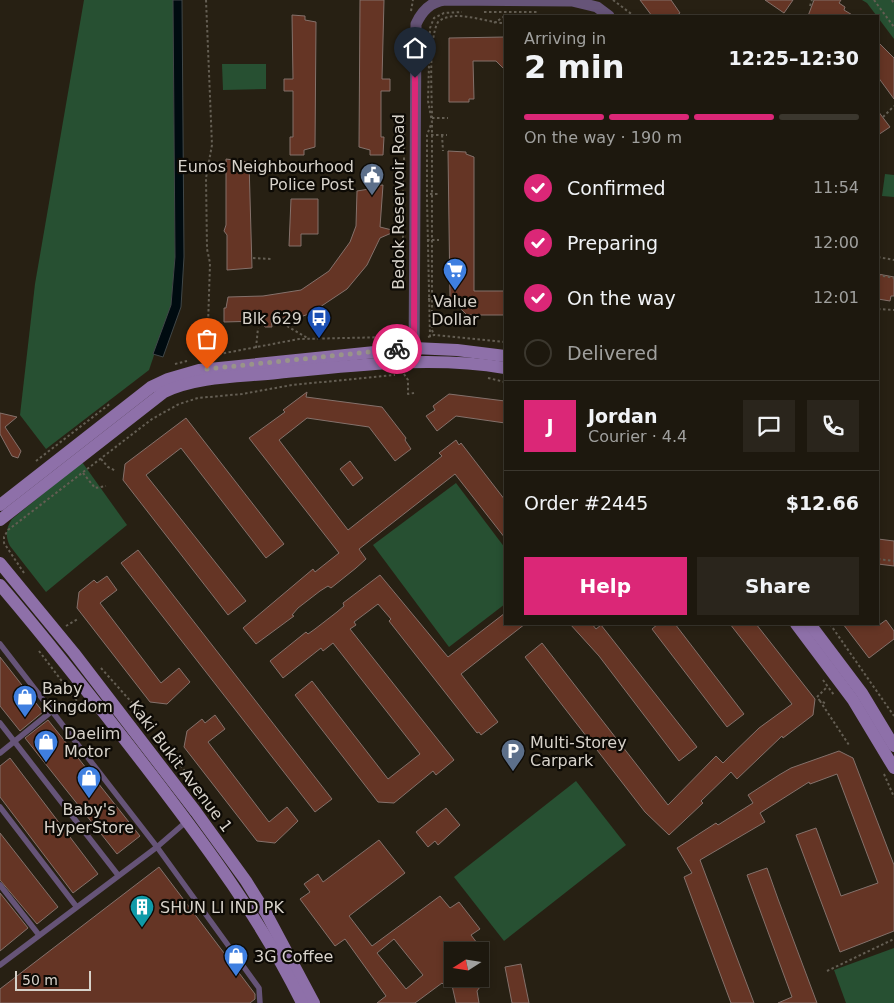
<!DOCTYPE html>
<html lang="en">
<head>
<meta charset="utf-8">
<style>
	:root { --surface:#1d180e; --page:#2a251c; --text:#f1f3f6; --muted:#a0a09e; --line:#3b372e; --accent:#db2777 }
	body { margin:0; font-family:"DejaVu Sans",sans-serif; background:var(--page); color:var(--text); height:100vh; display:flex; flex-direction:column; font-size:19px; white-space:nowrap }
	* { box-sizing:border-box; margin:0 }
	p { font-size:16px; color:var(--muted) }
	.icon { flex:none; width:28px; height:28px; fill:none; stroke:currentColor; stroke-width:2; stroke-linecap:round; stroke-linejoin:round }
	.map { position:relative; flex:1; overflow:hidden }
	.panel { position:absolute; left:504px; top:15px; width:375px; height:610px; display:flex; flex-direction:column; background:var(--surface); border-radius:0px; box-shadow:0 2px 8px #0003,0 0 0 1px var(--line) }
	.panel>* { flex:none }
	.needle { width:32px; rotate:258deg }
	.tools { position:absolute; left:444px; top:942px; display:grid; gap:10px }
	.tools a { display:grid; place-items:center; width:45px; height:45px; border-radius:0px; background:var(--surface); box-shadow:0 2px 8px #0003,0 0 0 1px var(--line); font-size:25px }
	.scale { position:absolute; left:15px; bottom:12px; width:76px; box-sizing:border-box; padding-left:5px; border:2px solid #d7d2ca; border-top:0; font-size:14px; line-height:18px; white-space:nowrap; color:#d7d2ca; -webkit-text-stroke:4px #0d0a05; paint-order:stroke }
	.pin { position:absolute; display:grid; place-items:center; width:42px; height:42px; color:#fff; margin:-51px -21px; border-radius:50% 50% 50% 0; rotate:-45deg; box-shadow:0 0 5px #0007 }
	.pin .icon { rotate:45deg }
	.courier { position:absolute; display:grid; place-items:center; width:50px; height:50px; margin:-25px; border:4px solid #db2777; border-radius:50%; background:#fff; color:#222; box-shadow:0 1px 6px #0007 }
	.head em { font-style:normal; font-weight:800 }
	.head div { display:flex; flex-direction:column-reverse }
	.head { display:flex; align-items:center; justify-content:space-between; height:85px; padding:0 20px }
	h1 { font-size:32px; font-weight:800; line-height:38px }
	.bar { display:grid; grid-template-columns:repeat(4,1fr); gap:8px 5px; align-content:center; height:60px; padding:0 20px }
	.bar i { height:6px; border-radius:4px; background:var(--line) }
	.bar .active { background:var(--accent) }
	.bar p { grid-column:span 4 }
	.line { display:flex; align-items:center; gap:12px; padding:0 20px; border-top:1px solid var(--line) }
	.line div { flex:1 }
	.round { display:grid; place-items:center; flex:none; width:52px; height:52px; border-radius:0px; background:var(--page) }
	ol { padding:0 20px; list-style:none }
	li { display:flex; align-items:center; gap:15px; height:55px }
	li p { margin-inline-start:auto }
	li .icon { padding:5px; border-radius:50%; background:var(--accent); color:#fff; stroke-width:4 }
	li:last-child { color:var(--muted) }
	li i { width:28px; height:28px; border:2px solid var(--line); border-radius:50% }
	.button { display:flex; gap:10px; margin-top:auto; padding:10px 20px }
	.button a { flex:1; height:58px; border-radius:0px; background:var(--accent); color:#fff; font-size:20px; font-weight:800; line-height:58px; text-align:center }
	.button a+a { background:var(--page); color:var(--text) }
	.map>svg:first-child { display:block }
	.green { fill:#275032 }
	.water { fill:#000b10; stroke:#404748 }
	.building { fill:#653525; stroke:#84716b; fill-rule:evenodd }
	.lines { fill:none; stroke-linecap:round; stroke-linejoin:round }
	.path { stroke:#645e53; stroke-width:2; stroke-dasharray:2.5 2.5; stroke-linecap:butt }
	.service { stroke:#665478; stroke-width:5.5 }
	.minor { stroke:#665478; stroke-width:11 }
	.secondary { stroke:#8e70a9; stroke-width:12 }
	.done { stroke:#99948a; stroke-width:5; stroke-dasharray:0 9 }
	.route { stroke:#db2777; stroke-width:6 }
	.labels { text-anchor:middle; stroke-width:4.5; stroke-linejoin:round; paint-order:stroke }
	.poi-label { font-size:16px; fill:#d7d2ca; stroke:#0d0a05; text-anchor:start }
	.street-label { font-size:16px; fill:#d7d2ca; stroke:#0d0a05 }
</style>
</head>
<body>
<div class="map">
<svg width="894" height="1003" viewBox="0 0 894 1003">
	<rect width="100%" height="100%" fill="#272013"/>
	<g class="green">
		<path d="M84,0H173L175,257L171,305L149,370L46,449L20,415L35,284Z"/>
		<path d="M862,0H894V39L867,3Z"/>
		<path d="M222,64H266V89L223,90Z"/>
		<path d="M885,174L894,175V197L882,196Z"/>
		<path d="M82,462L127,525L46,592L10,546C5,536 6,528 12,519Z"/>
		<path d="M456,483L505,548V604L449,647L373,545Z"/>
		<path d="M576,781L626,845L504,941L454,877Z"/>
		<path d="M894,948V1003H846L834,970Z"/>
	</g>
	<path class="water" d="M173,0H182L184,257L181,307L163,357L153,354L171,305L175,257Z"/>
	<g class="building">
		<path d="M360,0H384L382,79H390V91H381V137H384L383,155H370V150L359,147Z"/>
		<path d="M640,0H671L680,13L676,16H652Z"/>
		<path d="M765,0H793L784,13Z"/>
		<path d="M814,0H841L839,3L845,7L844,10L854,16H808Z"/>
		<path d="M292,15L305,16V20L316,22L315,147L304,150V155H290V137H293V91H284V79H293Z"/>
		<path d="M505,37V70L496,61H473L474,99H469V102H449V38Z"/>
		<path d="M878,42L894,58V99L878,77Z"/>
		<path d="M878,111L890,127L878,135Z"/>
		<path d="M448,151L466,152V154L474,157V291H505V315H467L450,298Z"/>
		<path d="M226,159L249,162L252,268L227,270V235L224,231L226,225Z"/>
		<path d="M383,185L380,227L396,231L380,238L367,265L347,289L320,307L321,309L309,314L297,318V316L271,320L272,327H265L261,321L224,322V308H226L228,297L263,296L301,290L329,271L350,242L356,226L357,191L369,189V186Z"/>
		<path d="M291,199H318V234H301V246H289Z"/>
		<path d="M878,274L894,277V296H891L890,301L878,299Z"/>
		<path d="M307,392L306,397L382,407L406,438L405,440L411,449L395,461L369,427L307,418L279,440L348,530L442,456L439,453L456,440L459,445L461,443L505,500V538L455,474L359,549L366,559L356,568L331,588L328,586L320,591L298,608L292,615L294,616L256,644L243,628L313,569L315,572L339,553L249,438L285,412L283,410Z"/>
		<path d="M449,394L505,401V423L456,416L437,431L426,416L435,410L433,406Z"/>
		<path d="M0,413L17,417L5,427L21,451L18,458L12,456L0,434Z"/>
		<path d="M186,418L284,544L266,558L181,448L146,475L246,601L228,615L123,480L125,464Z"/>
		<path d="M350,461L363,478L353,486L340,469Z"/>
		<path d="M878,539L894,541V566L878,564Z"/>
		<path d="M138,550L332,799L315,812L121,563Z"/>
		<path d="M380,575L448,657L505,613V624H525L461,674L498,722L481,735L479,732L477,733L389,621L391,619L378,604L354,622L356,625L350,629L454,760L436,775L433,771L394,803L378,802L295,695L312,681L388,779L420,754L333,643L323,651L321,648L283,678L270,661L306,632L308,634L315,629L337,612L344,606L343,603Z"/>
		<path d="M107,576L117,590L100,603L161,683L179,668L190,682L167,704L150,702L77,608L79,592L94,580L97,583Z"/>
		<path d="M886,620L894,631V639L869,658L843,624L879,625Z"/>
		<path d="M570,624H592L596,629L601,625L697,747L679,761L599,656Z"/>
		<path d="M658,624H675L744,714L727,727L652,629Z"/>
		<path d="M730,624H756L815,699L813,715L783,738L782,736L737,779L731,772L701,801L703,803L669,835L645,812L525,657L542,643L668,805L716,756L723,763L759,728L792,704Z"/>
		<path d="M0,657L43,712L20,731L0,706Z"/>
		<path d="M215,715L225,729L208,742L269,822L287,807L298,821L275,843L257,841L184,747L187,731L202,719L205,723Z"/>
		<path d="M48,720L140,836L117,854L25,738Z"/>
		<path d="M839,751L853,758L894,865V931L840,952L796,835L816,828L841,896L878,883L837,774L810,784L809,782L760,813L765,822L700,860L754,1003H731L684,877L692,873L677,848L716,823L718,825L753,803L748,795L779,775L791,768Z"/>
		<path d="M10,758L98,874L73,893L0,797V766Z"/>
		<path d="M446,808L460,825L438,845L435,841L428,847L416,832Z"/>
		<path d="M0,833L58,907L37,924L0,880Z"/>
		<path d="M379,840L405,873L349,916L372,946L440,896L450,908L459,902L480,929L471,935L483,951H452V979H486L477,991L479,1003H456L451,981L445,986L442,983L415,1003H377L386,996L345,939L335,946L300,899L310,892L304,884L318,874L323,882ZM394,939L423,975L406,989L377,953Z"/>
		<path d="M159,867L255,994V999L250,1003H0V989Z"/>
		<path d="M767,868L778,899L817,1003H778L792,997L747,875Z"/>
		<path d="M0,893L28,928L0,951Z"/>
		<path d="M521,964L529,1003H512L505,967Z"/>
	</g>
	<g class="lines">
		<g class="path">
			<path d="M206,0L212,145L206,178L207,249L210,263L207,356"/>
			<path d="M613,0L634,16"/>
			<path d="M874,0L894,27"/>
			<path d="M892,0L894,4"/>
			<path d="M810,6L812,0"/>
			<path d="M411,11L413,0"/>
			<path d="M484,12H537"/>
			<path d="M505,16H515"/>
			<path d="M494,23L505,16"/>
			<path d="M883,117L894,106"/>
			<path d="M432,118C432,95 428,40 438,22C455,8 485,23 505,23"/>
			<path d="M432,118H448"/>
			<path d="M432,125V330L434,335"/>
			<path d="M431,135H447"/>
			<path d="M442,135L443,151"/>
			<path d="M404,165V123"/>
			<path d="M430,194H438"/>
			<path d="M427,240H439"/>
			<path d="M878,257L894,260"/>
			<path d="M253,258L271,259"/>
			<path d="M878,275L894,278"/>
			<path d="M403,288V173"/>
			<path d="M428,299L440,300"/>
			<path d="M878,309L894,310"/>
			<path d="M287,326L309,339"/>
			<path d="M400,332L403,323"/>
			<path d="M428,337L434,335L505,342"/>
			<path d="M430,337L427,200V135L432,122L428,101L430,28L434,18L444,13L462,12"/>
			<path d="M256,348L258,328"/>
			<path d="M204,357L299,339L392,337L400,332L404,336"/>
			<path d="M175,364L187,361"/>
			<path d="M404,374L408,380V394L414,393"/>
			<path d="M488,378L505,382"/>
			<path d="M101,459L108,467L116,471"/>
			<path d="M36,461L111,403"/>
			<path d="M83,473L95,488L106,486"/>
			<path d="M878,559L894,561"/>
			<path d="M24,573L4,543V537L8,530L152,419L179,404L198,398L242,394L292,385L395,375"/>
			<path d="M830,624L894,716"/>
			<path d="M781,625L783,624"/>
			<path d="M66,626L78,619"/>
			<path d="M39,651L80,705"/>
			<path d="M101,668L151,724"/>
			<path d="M823,680L834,695"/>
			<path d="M820,701L817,697L827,687"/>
			<path d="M825,703L820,701L849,745"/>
			<path d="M175,757L205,801"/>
			<path d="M884,774L894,797"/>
			<path d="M827,971L894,939"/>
		</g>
		<g class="service">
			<path d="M0,644L157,847L259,988L260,1003"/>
			<path d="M0,723L118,875"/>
			<path d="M0,753L52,711"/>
			<path d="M0,807L76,906"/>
			<path d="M0,885L39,935"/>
			<path d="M0,965L157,847L187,821"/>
		</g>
		<path class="minor" d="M414,361L416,24C422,11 430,2 445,0L572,1L597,7L609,16"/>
		<g class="secondary">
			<path d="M0,505L151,387L168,379L199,370L414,348L457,350L505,356"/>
			<path d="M0,520L164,392C198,376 240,377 277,373C353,366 429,355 505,368"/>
			<path d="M0,563L74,653L196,812L246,881L266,913L314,1003"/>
			<path d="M0,585C53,647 102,710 152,775C207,847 262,921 302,1003"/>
			<path d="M796,624L853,700L894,768"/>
			<path d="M810,624L862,693L894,746"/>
		</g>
	</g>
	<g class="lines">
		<path class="done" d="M207,369L397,349"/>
		<path class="route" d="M397,349L414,348L415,78"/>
	</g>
	<defs>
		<symbol id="civic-pin" viewBox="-11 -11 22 30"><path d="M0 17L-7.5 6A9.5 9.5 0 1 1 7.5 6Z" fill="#5c6f8a" stroke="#0d0a05"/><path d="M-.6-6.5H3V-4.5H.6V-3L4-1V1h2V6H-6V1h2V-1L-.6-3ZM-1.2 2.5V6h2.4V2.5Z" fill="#fff"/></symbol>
		<symbol id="supermarket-pin" viewBox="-11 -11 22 30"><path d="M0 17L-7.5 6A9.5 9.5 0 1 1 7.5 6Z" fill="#3f7fe0" stroke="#0d0a05"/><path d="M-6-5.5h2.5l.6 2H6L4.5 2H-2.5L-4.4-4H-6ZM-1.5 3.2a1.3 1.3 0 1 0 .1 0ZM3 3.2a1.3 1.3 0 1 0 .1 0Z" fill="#fff"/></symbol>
		<symbol id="bus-pin" viewBox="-11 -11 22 30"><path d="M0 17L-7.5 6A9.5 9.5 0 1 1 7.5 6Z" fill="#1a4fb4" stroke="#0d0a05"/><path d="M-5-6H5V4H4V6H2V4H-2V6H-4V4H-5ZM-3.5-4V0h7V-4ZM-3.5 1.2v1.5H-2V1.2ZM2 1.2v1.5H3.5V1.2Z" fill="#fff"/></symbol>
		<symbol id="shop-pin" viewBox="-11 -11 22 30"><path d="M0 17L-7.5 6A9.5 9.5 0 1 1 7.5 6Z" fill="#3f7fe0" stroke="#0d0a05"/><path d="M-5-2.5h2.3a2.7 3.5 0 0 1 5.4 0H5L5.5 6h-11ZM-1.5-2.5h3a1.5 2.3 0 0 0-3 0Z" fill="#fff"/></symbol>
		<symbol id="parking-pin" viewBox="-11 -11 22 30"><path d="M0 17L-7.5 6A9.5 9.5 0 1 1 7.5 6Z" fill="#5c6f8a" stroke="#0d0a05"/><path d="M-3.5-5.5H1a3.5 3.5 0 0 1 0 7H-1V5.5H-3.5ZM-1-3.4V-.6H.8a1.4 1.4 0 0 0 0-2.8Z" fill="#fff"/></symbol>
		<symbol id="building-pin" viewBox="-11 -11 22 30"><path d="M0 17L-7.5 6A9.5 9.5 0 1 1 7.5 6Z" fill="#0f9aa8" stroke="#0d0a05"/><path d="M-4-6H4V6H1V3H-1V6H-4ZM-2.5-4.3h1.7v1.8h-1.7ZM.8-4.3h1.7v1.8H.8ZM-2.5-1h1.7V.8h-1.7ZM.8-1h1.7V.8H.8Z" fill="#fff"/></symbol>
	</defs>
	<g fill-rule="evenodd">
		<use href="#civic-pin" x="358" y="161" width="28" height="38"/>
		<use href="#supermarket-pin" x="441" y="256" width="28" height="38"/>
		<use href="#bus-pin" x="305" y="304" width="28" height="38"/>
		<use href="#shop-pin" x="11" y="683" width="28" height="38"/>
		<use href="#shop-pin" x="32" y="728" width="28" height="38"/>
		<use href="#parking-pin" x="499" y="737" width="28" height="38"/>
		<use href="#shop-pin" x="75" y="764" width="28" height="38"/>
		<use href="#building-pin" x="128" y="893" width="28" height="38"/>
		<use href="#shop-pin" x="222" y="942" width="28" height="38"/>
	</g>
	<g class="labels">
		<g class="poi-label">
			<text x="354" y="172" text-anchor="end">Eunos Neighbourhood<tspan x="354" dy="18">Police Post</tspan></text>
			<text x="455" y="307" text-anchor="middle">Value<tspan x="455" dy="18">Dollar</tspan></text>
			<text x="302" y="324" text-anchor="end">Blk 629</text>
			<text x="42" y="694">Baby<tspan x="42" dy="18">Kingdom</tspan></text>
			<text x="64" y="739">Daelim<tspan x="64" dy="18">Motor</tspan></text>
			<text x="530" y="748">Multi-Storey<tspan x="530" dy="18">Carpark</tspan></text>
			<text x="89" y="815" text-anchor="middle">Baby's<tspan x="89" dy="18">HyperStore</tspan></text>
			<text x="160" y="913">SHUN LI IND PK</text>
			<text x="254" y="962">3G Coffee</text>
		</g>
		<g class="street-label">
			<text transform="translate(398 202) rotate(-90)" y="6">Bedok Reservoir Road</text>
			<text transform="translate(181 766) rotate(53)" y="6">Kaki Bukit Avenue 1</text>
		</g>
	</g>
</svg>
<div class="tools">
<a><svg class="needle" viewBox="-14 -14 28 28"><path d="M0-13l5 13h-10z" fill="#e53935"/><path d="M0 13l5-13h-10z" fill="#a0a09e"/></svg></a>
</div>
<div class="scale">50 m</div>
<div class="pin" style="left:207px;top:369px;background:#ea580c"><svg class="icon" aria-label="bag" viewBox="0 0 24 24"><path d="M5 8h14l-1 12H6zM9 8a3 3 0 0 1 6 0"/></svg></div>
<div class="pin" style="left:415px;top:78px;background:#1f2937"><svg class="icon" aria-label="home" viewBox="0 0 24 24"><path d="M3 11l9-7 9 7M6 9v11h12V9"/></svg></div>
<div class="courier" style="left:397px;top:349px"><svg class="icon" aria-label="bike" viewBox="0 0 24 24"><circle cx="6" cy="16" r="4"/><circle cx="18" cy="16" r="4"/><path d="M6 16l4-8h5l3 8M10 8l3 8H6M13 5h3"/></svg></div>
<section class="panel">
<div class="head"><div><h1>2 min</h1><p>Arriving in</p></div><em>12:25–12:30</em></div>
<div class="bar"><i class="active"></i><i class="active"></i><i class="active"></i><i></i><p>On the way · 190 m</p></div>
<ol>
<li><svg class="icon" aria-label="check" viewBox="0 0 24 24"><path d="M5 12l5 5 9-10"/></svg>Confirmed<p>11:54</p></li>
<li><svg class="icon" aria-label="check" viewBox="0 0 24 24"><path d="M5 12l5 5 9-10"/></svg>Preparing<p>12:00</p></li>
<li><svg class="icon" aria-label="check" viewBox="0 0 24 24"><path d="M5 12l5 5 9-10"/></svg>On the way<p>12:01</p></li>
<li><i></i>Delivered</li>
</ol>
<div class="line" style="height:90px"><b class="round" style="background:var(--accent);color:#fff">J</b><div><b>Jordan</b><p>Courier · 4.4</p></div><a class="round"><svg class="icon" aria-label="chat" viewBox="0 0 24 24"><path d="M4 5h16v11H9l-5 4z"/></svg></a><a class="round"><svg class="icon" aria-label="phone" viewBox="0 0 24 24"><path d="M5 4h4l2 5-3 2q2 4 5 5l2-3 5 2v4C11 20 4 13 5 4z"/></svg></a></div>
<div class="line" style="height:65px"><div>Order #2445</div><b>$12.66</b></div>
<div class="button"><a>Help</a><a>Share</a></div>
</section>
</div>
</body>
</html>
